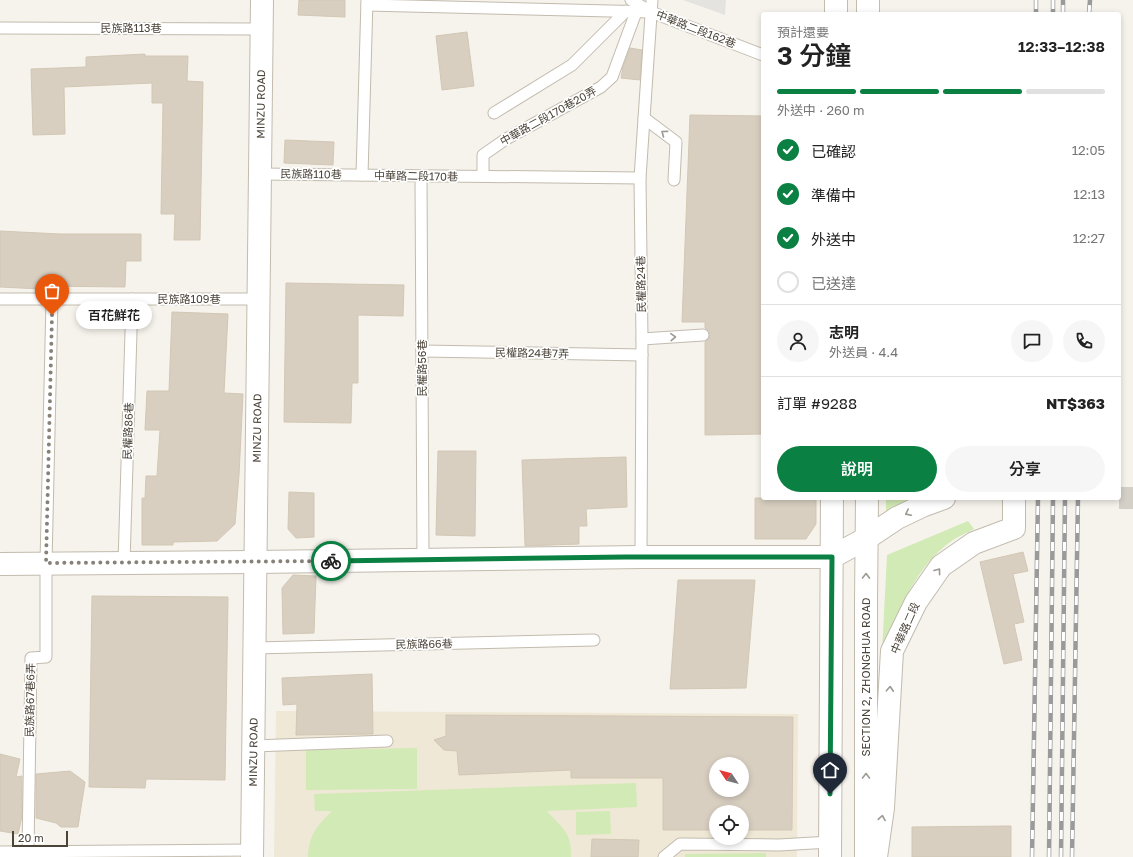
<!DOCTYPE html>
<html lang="zh-TW">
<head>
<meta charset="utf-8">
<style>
	:root { --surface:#fff; --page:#f6f6f6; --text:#222; --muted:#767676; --line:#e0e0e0; --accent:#0b8043 }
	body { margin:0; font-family:"Golos Text","Noto Sans TC",sans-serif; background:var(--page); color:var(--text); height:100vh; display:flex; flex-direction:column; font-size:15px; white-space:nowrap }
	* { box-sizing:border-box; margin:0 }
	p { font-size:13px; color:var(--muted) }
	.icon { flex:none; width:22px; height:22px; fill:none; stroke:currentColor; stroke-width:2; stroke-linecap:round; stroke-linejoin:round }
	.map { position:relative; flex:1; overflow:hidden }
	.details { position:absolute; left:761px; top:12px; width:360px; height:488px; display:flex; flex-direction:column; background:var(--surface); border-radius:4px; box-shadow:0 2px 6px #0003 }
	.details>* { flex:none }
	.needle { width:26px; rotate:305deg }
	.tools { position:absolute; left:709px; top:757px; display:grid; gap:8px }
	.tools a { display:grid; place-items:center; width:40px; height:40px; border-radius:50%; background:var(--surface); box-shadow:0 2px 6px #0003; font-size:20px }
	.scale { position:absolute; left:12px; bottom:10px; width:56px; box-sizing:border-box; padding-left:4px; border:2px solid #4b4439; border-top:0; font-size:11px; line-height:14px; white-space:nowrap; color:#4b4439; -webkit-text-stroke:3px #fff; paint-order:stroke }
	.pin { position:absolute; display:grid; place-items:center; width:34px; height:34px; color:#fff; margin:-41px -17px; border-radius:50% 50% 50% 0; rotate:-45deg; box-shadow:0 0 4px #0007 }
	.pin .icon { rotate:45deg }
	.courier { position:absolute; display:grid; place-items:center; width:40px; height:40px; margin:-20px; border:3px solid #0b8043; border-radius:50%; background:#fff; color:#222; box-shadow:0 1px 5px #0007 }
	.bubble { position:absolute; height:28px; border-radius:14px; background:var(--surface); box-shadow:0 2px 6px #0003; font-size:13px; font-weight:600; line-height:28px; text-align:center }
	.head em { font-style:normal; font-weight:600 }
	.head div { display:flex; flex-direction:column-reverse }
	.head { display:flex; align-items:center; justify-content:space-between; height:68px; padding:0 16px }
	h1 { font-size:26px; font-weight:600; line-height:30px }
	.bar { display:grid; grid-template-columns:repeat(4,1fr); gap:6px 4px; align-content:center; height:48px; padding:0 16px }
	.bar i { height:5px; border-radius:3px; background:var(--line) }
	.bar .selected { background:var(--accent) }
	.bar p { grid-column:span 4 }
	.line { display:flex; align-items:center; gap:10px; padding:0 16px; border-top:1px solid var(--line) }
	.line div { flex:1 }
	.round { display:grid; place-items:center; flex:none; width:42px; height:42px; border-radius:21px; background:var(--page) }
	ol { padding:0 16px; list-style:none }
	li { display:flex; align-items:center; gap:12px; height:44px }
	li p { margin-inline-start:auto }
	li .icon { padding:4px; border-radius:50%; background:var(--accent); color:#fff; stroke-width:4 }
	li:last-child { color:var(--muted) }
	li i { width:22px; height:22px; border:2px solid var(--line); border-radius:50% }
	.action { display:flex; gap:8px; margin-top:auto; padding:8px 16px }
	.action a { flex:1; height:46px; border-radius:24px; background:var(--accent); color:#fff; font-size:16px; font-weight:600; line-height:46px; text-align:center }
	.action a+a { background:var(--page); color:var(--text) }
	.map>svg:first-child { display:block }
	.education { fill:#efe8d6; fill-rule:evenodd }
	.green { fill:#d2eab5 }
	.parking { fill:#e5e3e0 }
	.building { fill:#d8cfc1; stroke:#d3c7b4; fill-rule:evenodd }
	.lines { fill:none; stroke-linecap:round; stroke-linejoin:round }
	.tertiary-tunnel { stroke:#d4d0c8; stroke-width:22; stroke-dasharray:22 11; stroke-linecap:butt }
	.service-casing { stroke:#c2bbae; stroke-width:13 }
	.minor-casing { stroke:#c2bbae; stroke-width:24 }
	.tertiary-casing { stroke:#c2bbae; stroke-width:24 }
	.service { stroke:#fff; stroke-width:11 }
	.minor { stroke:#fff; stroke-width:22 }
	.tertiary { stroke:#fff; stroke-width:22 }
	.rail-casing { stroke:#9a9a9a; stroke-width:4.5 }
	.rail { stroke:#fff; stroke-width:3; stroke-dasharray:9; stroke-linecap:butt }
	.oneway { stroke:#9c9892 }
	.done { stroke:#878178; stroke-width:4; stroke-dasharray:0 7.2 }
	.route { stroke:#0b8043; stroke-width:5 }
	.labels { text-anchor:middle; stroke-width:3.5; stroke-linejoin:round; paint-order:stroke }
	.street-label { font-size:11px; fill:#4b4439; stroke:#fff }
</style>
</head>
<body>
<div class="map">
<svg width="1133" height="857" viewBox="0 0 1133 857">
	<rect width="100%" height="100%" fill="#f6f3ec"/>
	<path class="education" d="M276,711L798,714L797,857H274ZM716,764H742V790H716ZM716,812H742V838H716Z"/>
	<g class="green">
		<path d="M886,498H925L886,519Z"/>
		<path d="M968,521L974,529C964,534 953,539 945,546C912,573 898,614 882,652L887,555Z"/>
		<path d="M417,748V789L306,790V750Z"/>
		<path d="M636,783L637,807L547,811C562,828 572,832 571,857H308C309,834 317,826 332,811H315L314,794Z"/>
		<path d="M610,811L611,834L576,835V812Z"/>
		<path d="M766,853V857H685V854Z"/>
	</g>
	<path class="parking" d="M683,0H726L725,15Z"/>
	<g class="building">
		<path d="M299,0H345V17L298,15Z"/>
		<path d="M467,32L474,86L442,90L436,36Z"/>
		<path d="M630,48L642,50L640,80L621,78L623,67Z"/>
		<path d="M145,54V56H188L187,81L203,82L200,240H174L175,214H161L163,103H152V83L64,87L65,134L33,135L31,69L86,67V57Z"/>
		<path d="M690,115L763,116V434L705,435V342L709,338L710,334L709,331L705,328V322H682Z"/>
		<path d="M285,140L334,142L333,165L284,163Z"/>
		<path d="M0,231L60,234H141V261H126L125,287L41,286V289L0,287Z"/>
		<path d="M286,283L404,285L403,316L358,315V383H352L351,423L284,422Z"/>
		<path d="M172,312L228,314L224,393L243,394L239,475L235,524L217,541L173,542V545H142V498H145L146,476H157L160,430H145L147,391H169Z"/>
		<path d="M438,451H476L475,536L436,535Z"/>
		<path d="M626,457L627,507L586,509L587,526H579V544L525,546L522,460Z"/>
		<path d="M289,492L314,493V537L296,538L288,529Z"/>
		<path d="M755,498H816V524L806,539H755Z"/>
		<path d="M1023,552L1028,571L1013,574L1024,622L1014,624L1022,660L1004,664L980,562Z"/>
		<path d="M293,575L316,576L314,633L283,634L282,588Z"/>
		<path d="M678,580H755L746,688L670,689Z"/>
		<path d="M92,596L228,597L225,780L146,779L145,788L89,787Z"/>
		<path d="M372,674L373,734L296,735L297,704L283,705L282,678Z"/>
		<path d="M446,715L793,717L792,830H742V812H716V830H663V778H571V770L459,775L457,751L444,750L434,740L446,736ZM716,764H742V790H716Z"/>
		<path d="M0,754L20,759L16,777L22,776V816L18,834L0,831Z"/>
		<path d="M70,771L85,782L78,827H61L56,823L36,818V774Z"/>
		<path d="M1011,826V857H912V827Z"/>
		<path d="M592,839L639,840L638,857H591Z"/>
	</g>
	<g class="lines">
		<path class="tertiary-tunnel" d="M1119,498H1133"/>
		<defs>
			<g id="service">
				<path d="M631,0L651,12L763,55"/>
				<path d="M367,5L651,12"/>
				<path d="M0,28L262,29"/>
				<path d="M494,113L572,65L626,11"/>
				<path d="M644,118L676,142L674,180"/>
				<path d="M260,174L640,178"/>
				<path d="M362,175L367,0"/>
				<path d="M421,176L423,559"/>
				<path d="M483,176V155L506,139L601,87L612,77L636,12"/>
				<path d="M0,299H258"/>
				<path d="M642,339L703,335"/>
				<path d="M422,351L642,355"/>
				<path d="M641,557L642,339L640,178L652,0"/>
				<path d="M124,563L132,299"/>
				<path d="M254,648L594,640"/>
				<path d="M253,746L387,741"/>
				<path d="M0,852L252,850"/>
				<path d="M28,852L31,658L46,657V563L52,299"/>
				<path d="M664,857L680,844L779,845L830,842"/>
			</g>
			<g id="minor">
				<path d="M0,564L255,562L641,557H832L867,538"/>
				<path d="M876,857L883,808L892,651L916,602L941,566L974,543L1014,528V498"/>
			</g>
			<g id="tertiary">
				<path d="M836,14V0"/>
				<path d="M868,14V0"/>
				<path d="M867,538L897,518L922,506L944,498"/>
				<path id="s1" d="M252,857L262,0"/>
				<path d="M830,857L832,498"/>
				<path id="s2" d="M866,857V602L867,498"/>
			</g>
		</defs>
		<use href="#service" class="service-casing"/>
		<use href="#minor" class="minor-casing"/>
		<use href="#tertiary" class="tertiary-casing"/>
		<use href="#service" class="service"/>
		<use href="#minor" class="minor"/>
		<use href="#tertiary" class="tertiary"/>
		<defs>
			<g id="rail">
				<path d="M1036,0V14"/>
				<path d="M1053,0V14"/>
				<path d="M1063,14V0"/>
				<path d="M1089,14L1090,0"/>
				<path d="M1032,857L1038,498"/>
				<path d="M1049,857L1053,498"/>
				<path d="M1061,857L1065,498"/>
				<path d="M1072,857L1078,498"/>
			</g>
		</defs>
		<use href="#rail" class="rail-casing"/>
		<use href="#rail" class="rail"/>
	</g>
	<defs><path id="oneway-chevron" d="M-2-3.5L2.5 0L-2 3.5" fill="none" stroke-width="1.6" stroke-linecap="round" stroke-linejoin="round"/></defs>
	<g class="oneway">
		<use href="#oneway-chevron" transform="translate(664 133) rotate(-143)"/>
		<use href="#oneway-chevron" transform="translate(673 337) rotate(-3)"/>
		<use href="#oneway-chevron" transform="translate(908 513) rotate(153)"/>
		<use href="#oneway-chevron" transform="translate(938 571) rotate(-53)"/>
		<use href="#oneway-chevron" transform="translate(866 576) rotate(-89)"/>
		<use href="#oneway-chevron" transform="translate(890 689) rotate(-87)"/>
		<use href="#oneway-chevron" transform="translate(866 776) rotate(-90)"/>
		<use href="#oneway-chevron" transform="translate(882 818) rotate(-81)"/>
	</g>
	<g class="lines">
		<path class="done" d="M52,315L46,563L331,561"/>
		<path class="route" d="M331,561L625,557H832L830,794"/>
	</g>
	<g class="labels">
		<g class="street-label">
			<text x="131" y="32">民族路113巷</text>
			<text transform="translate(696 29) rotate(21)" y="4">中華路二段162巷</text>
			<text dy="4" stroke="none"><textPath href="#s1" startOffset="753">MINZU ROAD</textPath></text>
			<text transform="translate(548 116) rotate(-29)" y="4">中華路二段170巷20弄</text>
			<text transform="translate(311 174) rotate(1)" y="4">民族路110巷</text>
			<text transform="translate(416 176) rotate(1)" y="4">中華路二段170巷</text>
			<text transform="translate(641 284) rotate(-91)" y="4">民權路24巷</text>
			<text x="189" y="303">民族路109巷</text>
			<text transform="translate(532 353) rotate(1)" y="4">民權路24巷7弄</text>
			<text transform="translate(422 368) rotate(-90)" y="4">民權路56巷</text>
			<text dy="4" stroke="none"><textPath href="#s1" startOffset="429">MINZU ROAD</textPath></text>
			<text transform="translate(128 431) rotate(-88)" y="4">民權路86巷</text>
			<text transform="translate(905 628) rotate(-66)" y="4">中華路二段</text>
			<text transform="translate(424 644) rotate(-1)" y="4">民族路66巷</text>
			<text dy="4" stroke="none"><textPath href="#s2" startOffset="180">SECTION 2, ZHONGHUA ROAD</textPath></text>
			<text transform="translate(30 700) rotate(-89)" y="4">民族路67巷6弄</text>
			<text dy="4" stroke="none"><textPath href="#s1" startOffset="105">MINZU ROAD</textPath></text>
		</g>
	</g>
</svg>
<div class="tools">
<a><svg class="needle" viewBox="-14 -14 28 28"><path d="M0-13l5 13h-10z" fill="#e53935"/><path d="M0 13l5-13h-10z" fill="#767676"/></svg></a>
<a><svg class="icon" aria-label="locate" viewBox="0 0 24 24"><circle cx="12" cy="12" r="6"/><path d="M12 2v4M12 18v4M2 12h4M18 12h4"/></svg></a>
</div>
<div class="scale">20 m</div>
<div class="pin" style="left:52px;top:315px;background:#ea580c"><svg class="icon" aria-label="bag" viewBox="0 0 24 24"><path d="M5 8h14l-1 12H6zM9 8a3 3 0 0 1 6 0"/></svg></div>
<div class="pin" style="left:830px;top:794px;background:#1f2937"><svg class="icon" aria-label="home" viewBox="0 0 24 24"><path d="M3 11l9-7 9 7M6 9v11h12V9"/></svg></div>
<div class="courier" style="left:331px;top:561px"><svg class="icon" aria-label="bike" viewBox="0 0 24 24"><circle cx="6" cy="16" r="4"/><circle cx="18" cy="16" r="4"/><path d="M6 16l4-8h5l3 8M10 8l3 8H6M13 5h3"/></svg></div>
<div class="bubble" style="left:76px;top:301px;width:76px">百花鮮花</div>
<section class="details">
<div class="head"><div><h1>3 分鐘</h1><p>預計還要</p></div><em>12:33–12:38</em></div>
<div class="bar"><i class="selected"></i><i class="selected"></i><i class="selected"></i><i></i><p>外送中 · 260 m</p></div>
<ol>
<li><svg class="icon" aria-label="check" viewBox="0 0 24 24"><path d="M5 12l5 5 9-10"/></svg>已確認<p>12:05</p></li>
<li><svg class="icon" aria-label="check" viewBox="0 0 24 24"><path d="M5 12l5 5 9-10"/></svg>準備中<p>12:13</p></li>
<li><svg class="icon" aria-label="check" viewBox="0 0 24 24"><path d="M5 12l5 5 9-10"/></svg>外送中<p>12:27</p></li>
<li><i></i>已送達</li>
</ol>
<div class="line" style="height:72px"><a class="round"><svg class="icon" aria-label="person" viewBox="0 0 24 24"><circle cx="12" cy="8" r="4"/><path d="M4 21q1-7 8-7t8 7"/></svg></a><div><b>志明</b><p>外送員 · 4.4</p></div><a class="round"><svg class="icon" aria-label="chat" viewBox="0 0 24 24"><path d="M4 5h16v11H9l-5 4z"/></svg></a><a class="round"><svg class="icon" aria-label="phone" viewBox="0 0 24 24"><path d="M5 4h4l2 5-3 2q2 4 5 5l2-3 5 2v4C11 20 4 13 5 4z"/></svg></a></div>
<div class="line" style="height:52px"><div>訂單 #9288</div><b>NT$363</b></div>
<div class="action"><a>說明</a><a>分享</a></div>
</section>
</div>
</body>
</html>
